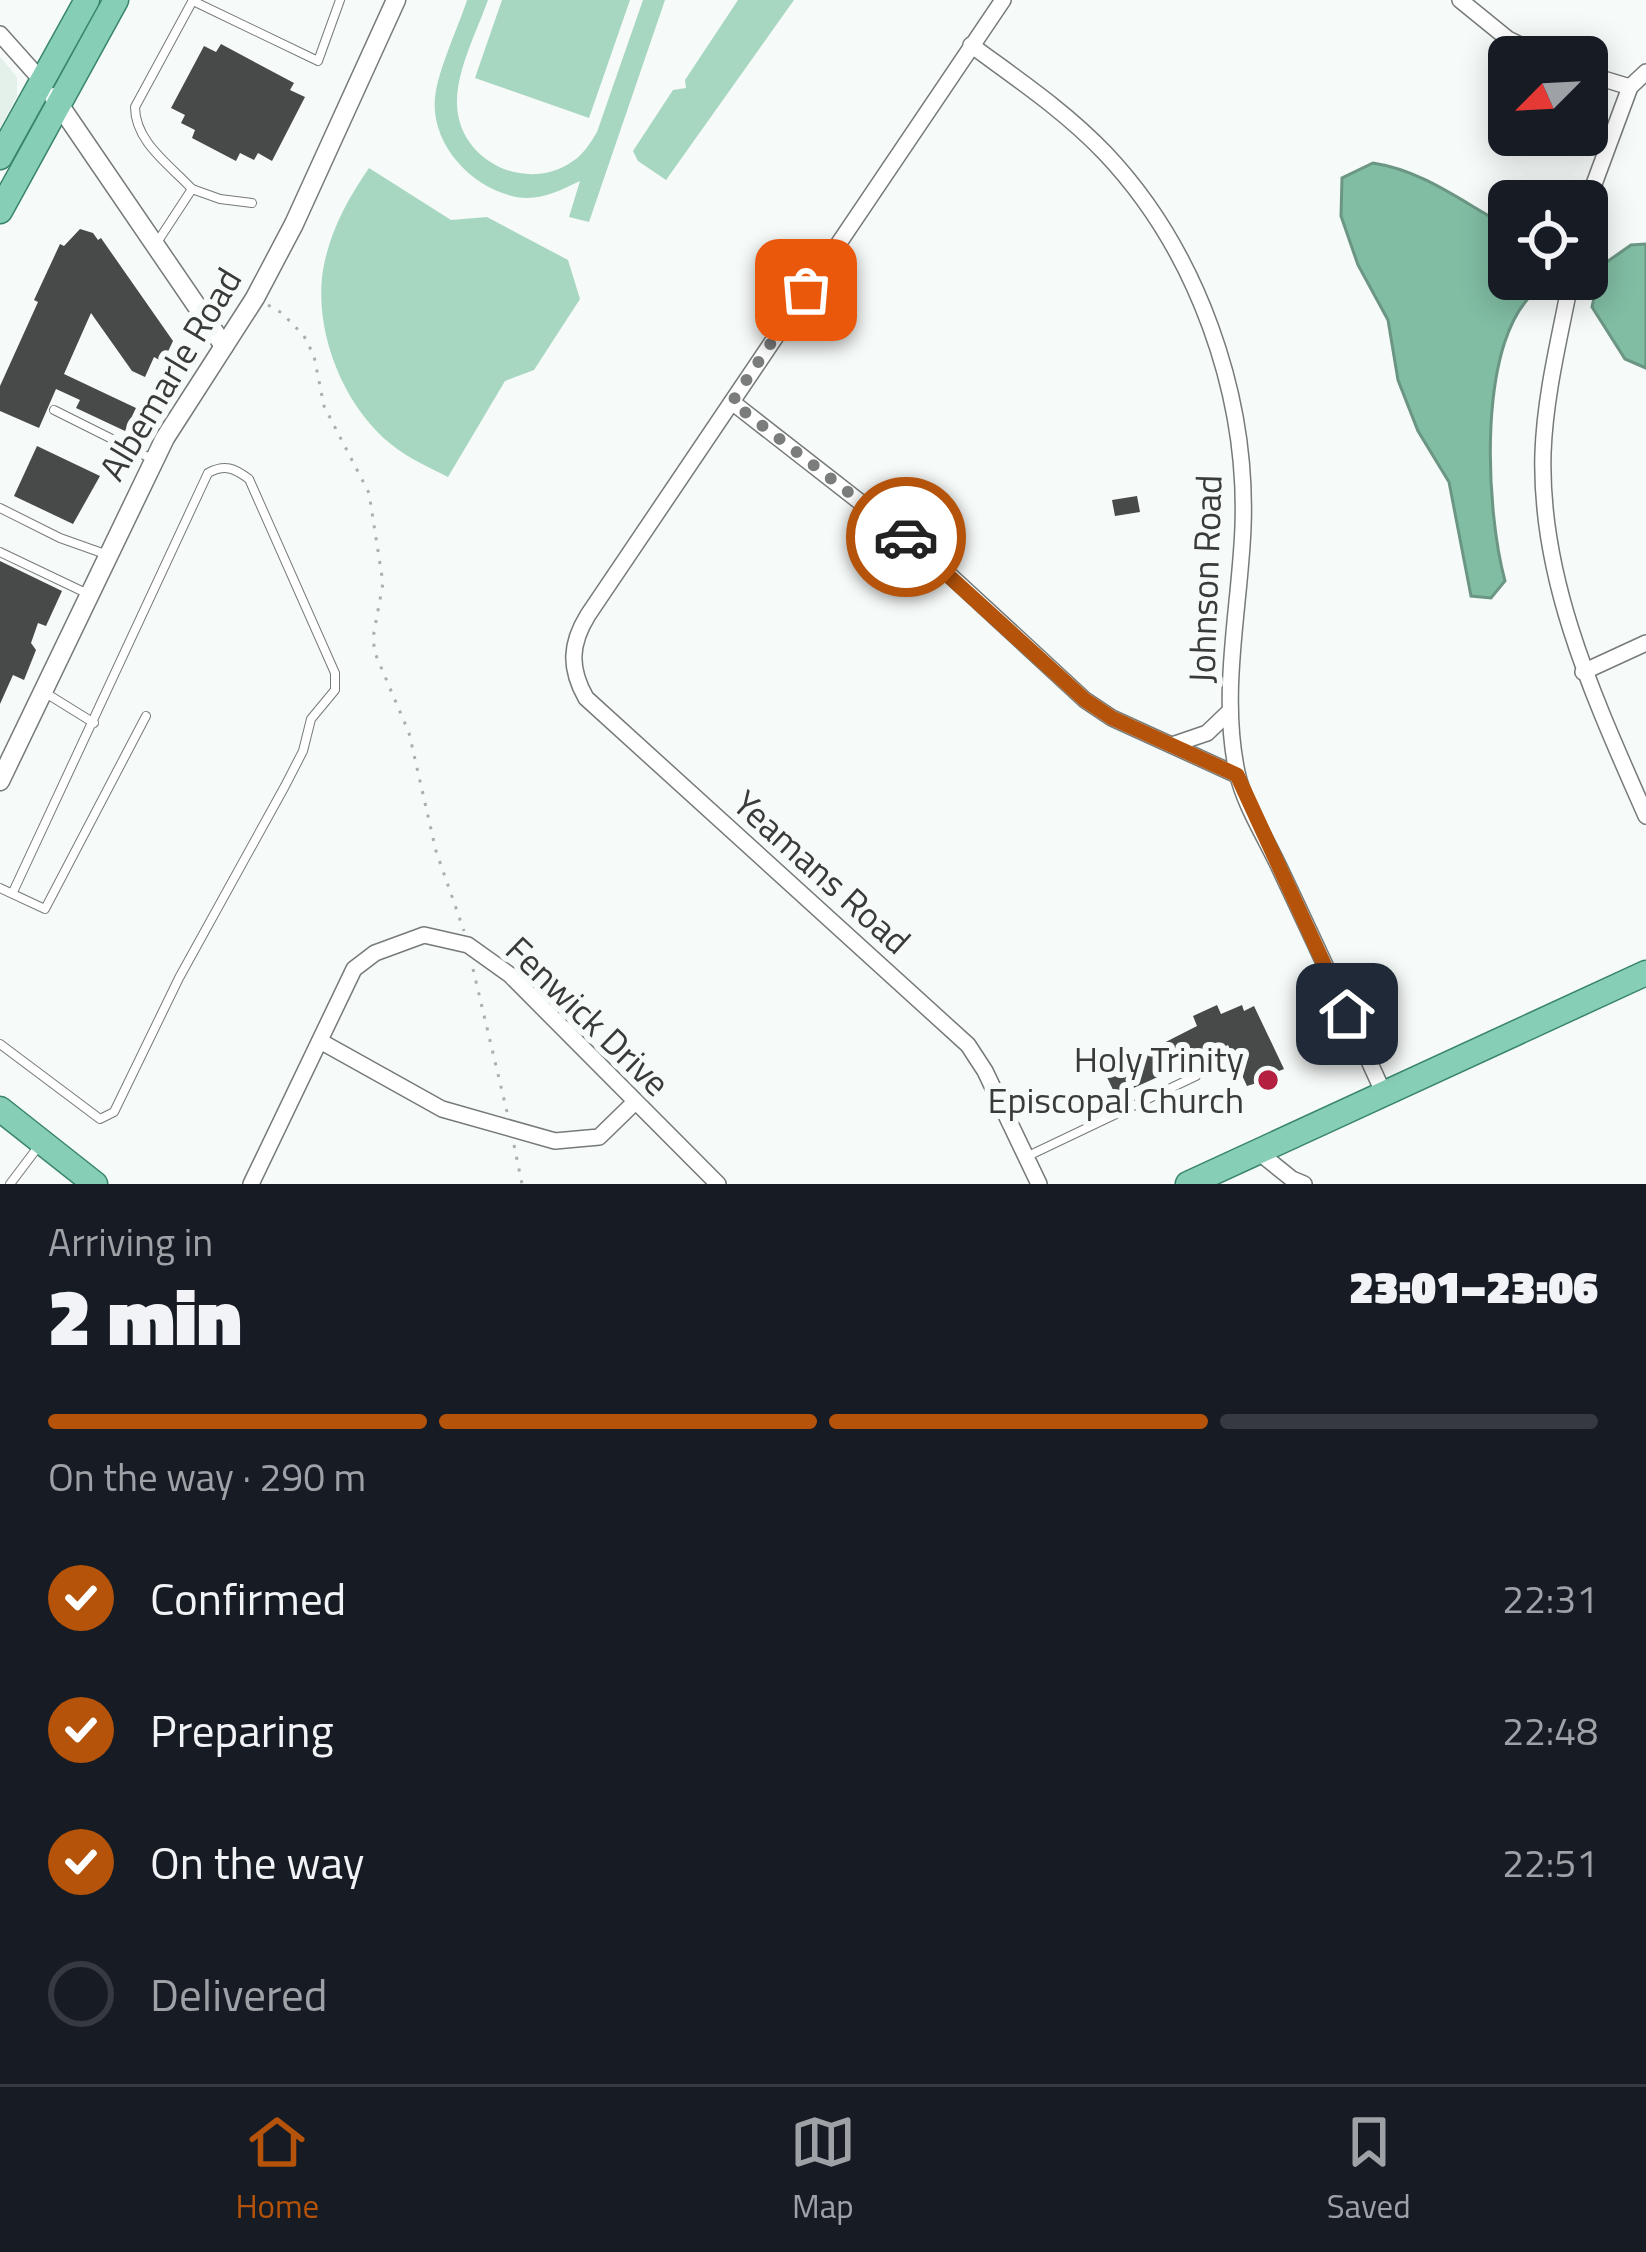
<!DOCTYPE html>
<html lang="en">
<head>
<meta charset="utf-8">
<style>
	:root { --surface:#171b24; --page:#242831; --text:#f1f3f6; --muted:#9ea1a6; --line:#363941; --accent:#b45309 }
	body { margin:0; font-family:"Titillium Web",sans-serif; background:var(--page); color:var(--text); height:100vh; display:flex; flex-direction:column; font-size:45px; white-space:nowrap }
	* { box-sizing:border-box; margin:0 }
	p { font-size:39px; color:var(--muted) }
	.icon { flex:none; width:66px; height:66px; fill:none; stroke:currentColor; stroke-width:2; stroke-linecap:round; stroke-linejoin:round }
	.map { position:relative; height:1184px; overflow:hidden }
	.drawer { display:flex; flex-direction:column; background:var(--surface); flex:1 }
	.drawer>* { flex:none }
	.needle { width:78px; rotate:246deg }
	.controls { position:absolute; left:1488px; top:36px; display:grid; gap:24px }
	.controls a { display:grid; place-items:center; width:120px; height:120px; border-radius:18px; background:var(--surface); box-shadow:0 6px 30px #0003; font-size:60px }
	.pin { position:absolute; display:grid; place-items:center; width:102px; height:102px; color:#fff; margin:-51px; border-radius:24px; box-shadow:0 6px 18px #0006 }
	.courier { position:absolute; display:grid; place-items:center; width:120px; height:120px; margin:-60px; border:9px solid #b45309; border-radius:50%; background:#fff; color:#222; box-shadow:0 3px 15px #0007 }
	.overview em { font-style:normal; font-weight:800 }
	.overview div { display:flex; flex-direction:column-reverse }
	.overview { display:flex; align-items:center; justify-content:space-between; height:204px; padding:0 48px }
	h1 { font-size:78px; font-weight:800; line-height:90px }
	.bar { display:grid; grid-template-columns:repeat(4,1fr); gap:18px 12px; align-content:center; height:144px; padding:0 48px }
	.bar i { height:15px; border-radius:9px; background:var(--line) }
	.bar .active { background:var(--accent) }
	.bar p { grid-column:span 4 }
	ol { padding:0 48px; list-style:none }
	li { display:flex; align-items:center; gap:36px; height:132px }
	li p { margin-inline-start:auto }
	li .icon { padding:12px; border-radius:50%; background:var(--accent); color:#fff; stroke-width:4 }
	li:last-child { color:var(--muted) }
	li i { width:66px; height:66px; border:6px solid var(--line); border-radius:50% }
	.dock { display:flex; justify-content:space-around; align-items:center; height:168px; border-top:3px solid var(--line); background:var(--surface); font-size:33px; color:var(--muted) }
	.dock a { display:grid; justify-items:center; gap:6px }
	.dock .active { color:var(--accent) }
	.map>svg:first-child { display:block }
	.built { fill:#e4f0ea }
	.green { fill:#a7d7c1 }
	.water { fill:#80bda3; stroke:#6b9684; stroke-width:3 }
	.building { fill:#474a48 }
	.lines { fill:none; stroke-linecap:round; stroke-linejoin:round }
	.service-casing { stroke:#767a78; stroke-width:10 }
	.minor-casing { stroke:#767a78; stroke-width:18 }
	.tertiary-casing { stroke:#767a78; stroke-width:21 }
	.primary-casing { stroke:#38856b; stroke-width:27 }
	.path { stroke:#acafae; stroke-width:3; stroke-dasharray:3 9; stroke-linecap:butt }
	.service { stroke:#fff; stroke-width:8 }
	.minor { stroke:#fff; stroke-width:15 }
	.tertiary { stroke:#fff; stroke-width:18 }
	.primary { stroke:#87ceb6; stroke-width:24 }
	.done { stroke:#7b7d7c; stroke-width:12; stroke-dasharray:0 21.6 }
	.route { stroke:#b45309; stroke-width:15 }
	.poi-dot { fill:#b32040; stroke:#f6faf8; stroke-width:4.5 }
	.labels { text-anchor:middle; stroke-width:12; stroke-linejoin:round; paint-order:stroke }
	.street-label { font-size:36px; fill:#393a3a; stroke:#f6faf8 }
	.poi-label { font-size:36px; fill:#393a3a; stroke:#f6faf8; text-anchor:end }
</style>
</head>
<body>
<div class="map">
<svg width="1646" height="1184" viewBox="0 0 1646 1184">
	<rect width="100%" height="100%" fill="#f6faf8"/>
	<path class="built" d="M0,57L17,77V96L0,128Z"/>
	<g class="green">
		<path d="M467,0H488C477,31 458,67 457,100C455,159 525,195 573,161C583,155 591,142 597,132L643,0H665L589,222L569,217L580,181C563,189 546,198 527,198C479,196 430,148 435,98C438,69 458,28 467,0Z"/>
		<path d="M502,0H630L589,118L475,78Z"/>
		<path d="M738,0H794L666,180L638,161L633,151L673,90L686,88L685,80Z"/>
		<path d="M369,168L451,220L487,217L568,260L580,299L534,370L505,381L448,477C430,468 408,458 392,445C341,405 310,323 325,260C333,226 349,197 369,168Z"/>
	</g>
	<g class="water">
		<path d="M1373,163C1425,171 1463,203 1509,227V279H1542L1540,288C1475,333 1486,512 1505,581L1491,598L1471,596L1449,482L1418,431L1398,380L1388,320L1358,265L1341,216L1342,178Z"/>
		<path d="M1646,244V368L1625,359L1592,307L1601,266L1631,245Z"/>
	</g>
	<g class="building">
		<path d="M221,44L294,83L290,90L305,97L272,161L258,153L254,160L240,153L236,161L192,138L195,130L181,123L185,115L171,108L204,46L216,52Z"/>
		<path d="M80,229L93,233L98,240L101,238L173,341L163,362L154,357L145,377L132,371L91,313L64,374L136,408L125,431L76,408L80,400L56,389L39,428L0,411V386L38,302L34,300L60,244L64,246Z"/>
		<path d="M37,446L100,476L73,524L14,496Z"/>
		<path d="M1137,496L1140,512L1115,516L1112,500Z"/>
		<path d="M0,561L62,591L46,626L38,623L31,643L36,650L24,680L13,675L0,704Z"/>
		<path d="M1217,1005L1221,1014L1242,1005L1244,1011L1254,1006L1284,1069L1274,1073L1276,1077L1247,1086L1228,1045L1116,1096L1105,1073L1197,1026L1193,1016Z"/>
	</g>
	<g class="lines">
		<defs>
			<g id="service">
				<path d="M193,1L318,61L340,0"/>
				<path d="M192,189L220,199L252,203"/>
				<path d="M156,244L192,189C170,165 135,142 135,107L193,0"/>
				<path d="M54,410L152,459"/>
				<path d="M0,508L60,538L105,554"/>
				<path d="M0,552L86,593"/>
				<path d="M44,692L94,723"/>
				<path d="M0,888L45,909L146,716"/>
				<path d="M0,1044L100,1119L114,1112L179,978L285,786L303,751L311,719L335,690V673L249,479C234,468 225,464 208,473L13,892"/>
				<path d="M1028,1156L1196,1076"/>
				<path d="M10,1184L38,1147"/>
			</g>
			<g id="minor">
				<path d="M1003,0L588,615C570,644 569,668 586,698L968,1045L985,1071L1039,1184"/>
				<path d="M1460,0L1508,39L1545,57"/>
				<path d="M0,34L42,81"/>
				<path d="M971,45C1017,79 1065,111 1105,153C1197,250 1248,394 1243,527C1240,607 1220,692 1237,772C1244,805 1267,840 1281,871C1316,945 1350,1019 1384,1094"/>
				<path d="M1587,74L1630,87"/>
				<path d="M1587,203L1630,87L1646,72"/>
				<path d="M1571,279C1560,336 1545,395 1543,453C1539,581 1596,702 1646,816"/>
				<path d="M732,402L928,555L1085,700L1112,718L1237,775"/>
				<path d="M1583,672L1646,643"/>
				<path d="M1172,745L1207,733L1230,711"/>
				<path d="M320,1041L442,1109L555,1141L599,1137L635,1102"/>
				<path d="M1257,1151L1292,1179L1304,1184"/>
				<path d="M251,1184L354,969L375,953L424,935L468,945L510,975L718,1184"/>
			</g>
			<g id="tertiary">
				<path d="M54,97L224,346"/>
				<path d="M0,781L165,438L255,298L294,224L396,0"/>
			</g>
			<g id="primary">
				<path d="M0,157L87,0"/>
				<path d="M0,211L116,0"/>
				<path d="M0,1109L95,1184"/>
				<path d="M1188,1184L1646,973"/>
			</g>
		</defs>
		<use href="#service" class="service-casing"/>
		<use href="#minor" class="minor-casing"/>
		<use href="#tertiary" class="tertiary-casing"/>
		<use href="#primary" class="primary-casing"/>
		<g class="path">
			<path d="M268,305L282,313L304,336L314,356L324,406L369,493L383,583L373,638L375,653L409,733L436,851L464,931"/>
			<path d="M473,969L507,1112"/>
			<path d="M514,1145L522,1184"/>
		</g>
		<use href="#service" class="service"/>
		<use href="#minor" class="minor"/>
		<use href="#tertiary" class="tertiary"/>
		<use href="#primary" class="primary"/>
	</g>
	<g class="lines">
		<path class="done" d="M806,290L732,402L906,537"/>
		<path class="route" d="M906,537L1085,700L1112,718L1237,775L1347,1014"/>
	</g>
	<circle class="poi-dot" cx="1268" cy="1080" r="12"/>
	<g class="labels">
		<g class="street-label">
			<text transform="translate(170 374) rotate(-59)" y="13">Albemarle Road</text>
			<text transform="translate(1205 579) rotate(-88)" y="13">Johnson Road</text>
			<text transform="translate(822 872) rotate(42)" y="13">Yeamans Road</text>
			<text transform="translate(588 1016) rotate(44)" y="13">Fenwick Drive</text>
		</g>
		<g class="poi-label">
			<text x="1244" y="1072">Holy Trinity<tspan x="1244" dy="41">Episcopal Church</tspan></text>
		</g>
	</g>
</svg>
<div class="controls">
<a><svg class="needle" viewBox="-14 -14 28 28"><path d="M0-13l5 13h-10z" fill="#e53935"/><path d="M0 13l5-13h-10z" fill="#9ea1a6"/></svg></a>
<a><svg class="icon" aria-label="locate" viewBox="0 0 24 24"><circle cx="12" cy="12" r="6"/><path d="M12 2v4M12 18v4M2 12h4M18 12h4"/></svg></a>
</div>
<div class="pin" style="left:806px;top:290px;background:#ea580c"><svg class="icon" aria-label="bag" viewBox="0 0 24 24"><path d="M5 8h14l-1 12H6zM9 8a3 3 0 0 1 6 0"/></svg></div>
<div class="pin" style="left:1347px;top:1014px;background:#1f2937"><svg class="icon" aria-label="home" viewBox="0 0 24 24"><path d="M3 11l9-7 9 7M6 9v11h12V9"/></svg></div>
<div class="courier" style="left:906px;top:537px"><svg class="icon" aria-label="car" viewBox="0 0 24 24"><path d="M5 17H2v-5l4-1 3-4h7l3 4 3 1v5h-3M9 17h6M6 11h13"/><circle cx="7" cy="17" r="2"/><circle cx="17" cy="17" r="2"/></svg></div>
</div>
<section class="drawer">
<div class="overview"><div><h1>2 min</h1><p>Arriving in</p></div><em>23:01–23:06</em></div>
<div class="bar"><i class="active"></i><i class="active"></i><i class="active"></i><i></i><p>On the way · 290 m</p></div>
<ol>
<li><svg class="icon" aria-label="check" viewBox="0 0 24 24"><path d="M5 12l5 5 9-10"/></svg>Confirmed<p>22:31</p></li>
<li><svg class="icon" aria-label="check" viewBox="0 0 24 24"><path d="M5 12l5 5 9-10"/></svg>Preparing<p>22:48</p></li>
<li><svg class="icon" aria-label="check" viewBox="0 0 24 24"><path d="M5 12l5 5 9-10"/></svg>On the way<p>22:51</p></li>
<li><i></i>Delivered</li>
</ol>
</section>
<nav class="dock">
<a class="active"><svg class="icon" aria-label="home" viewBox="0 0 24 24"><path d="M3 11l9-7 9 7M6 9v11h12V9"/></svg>Home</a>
<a><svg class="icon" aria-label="map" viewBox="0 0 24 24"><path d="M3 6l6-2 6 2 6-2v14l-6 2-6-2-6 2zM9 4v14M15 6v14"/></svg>Map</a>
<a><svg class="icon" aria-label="saved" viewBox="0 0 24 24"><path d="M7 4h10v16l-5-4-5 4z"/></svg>Saved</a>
</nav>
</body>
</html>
